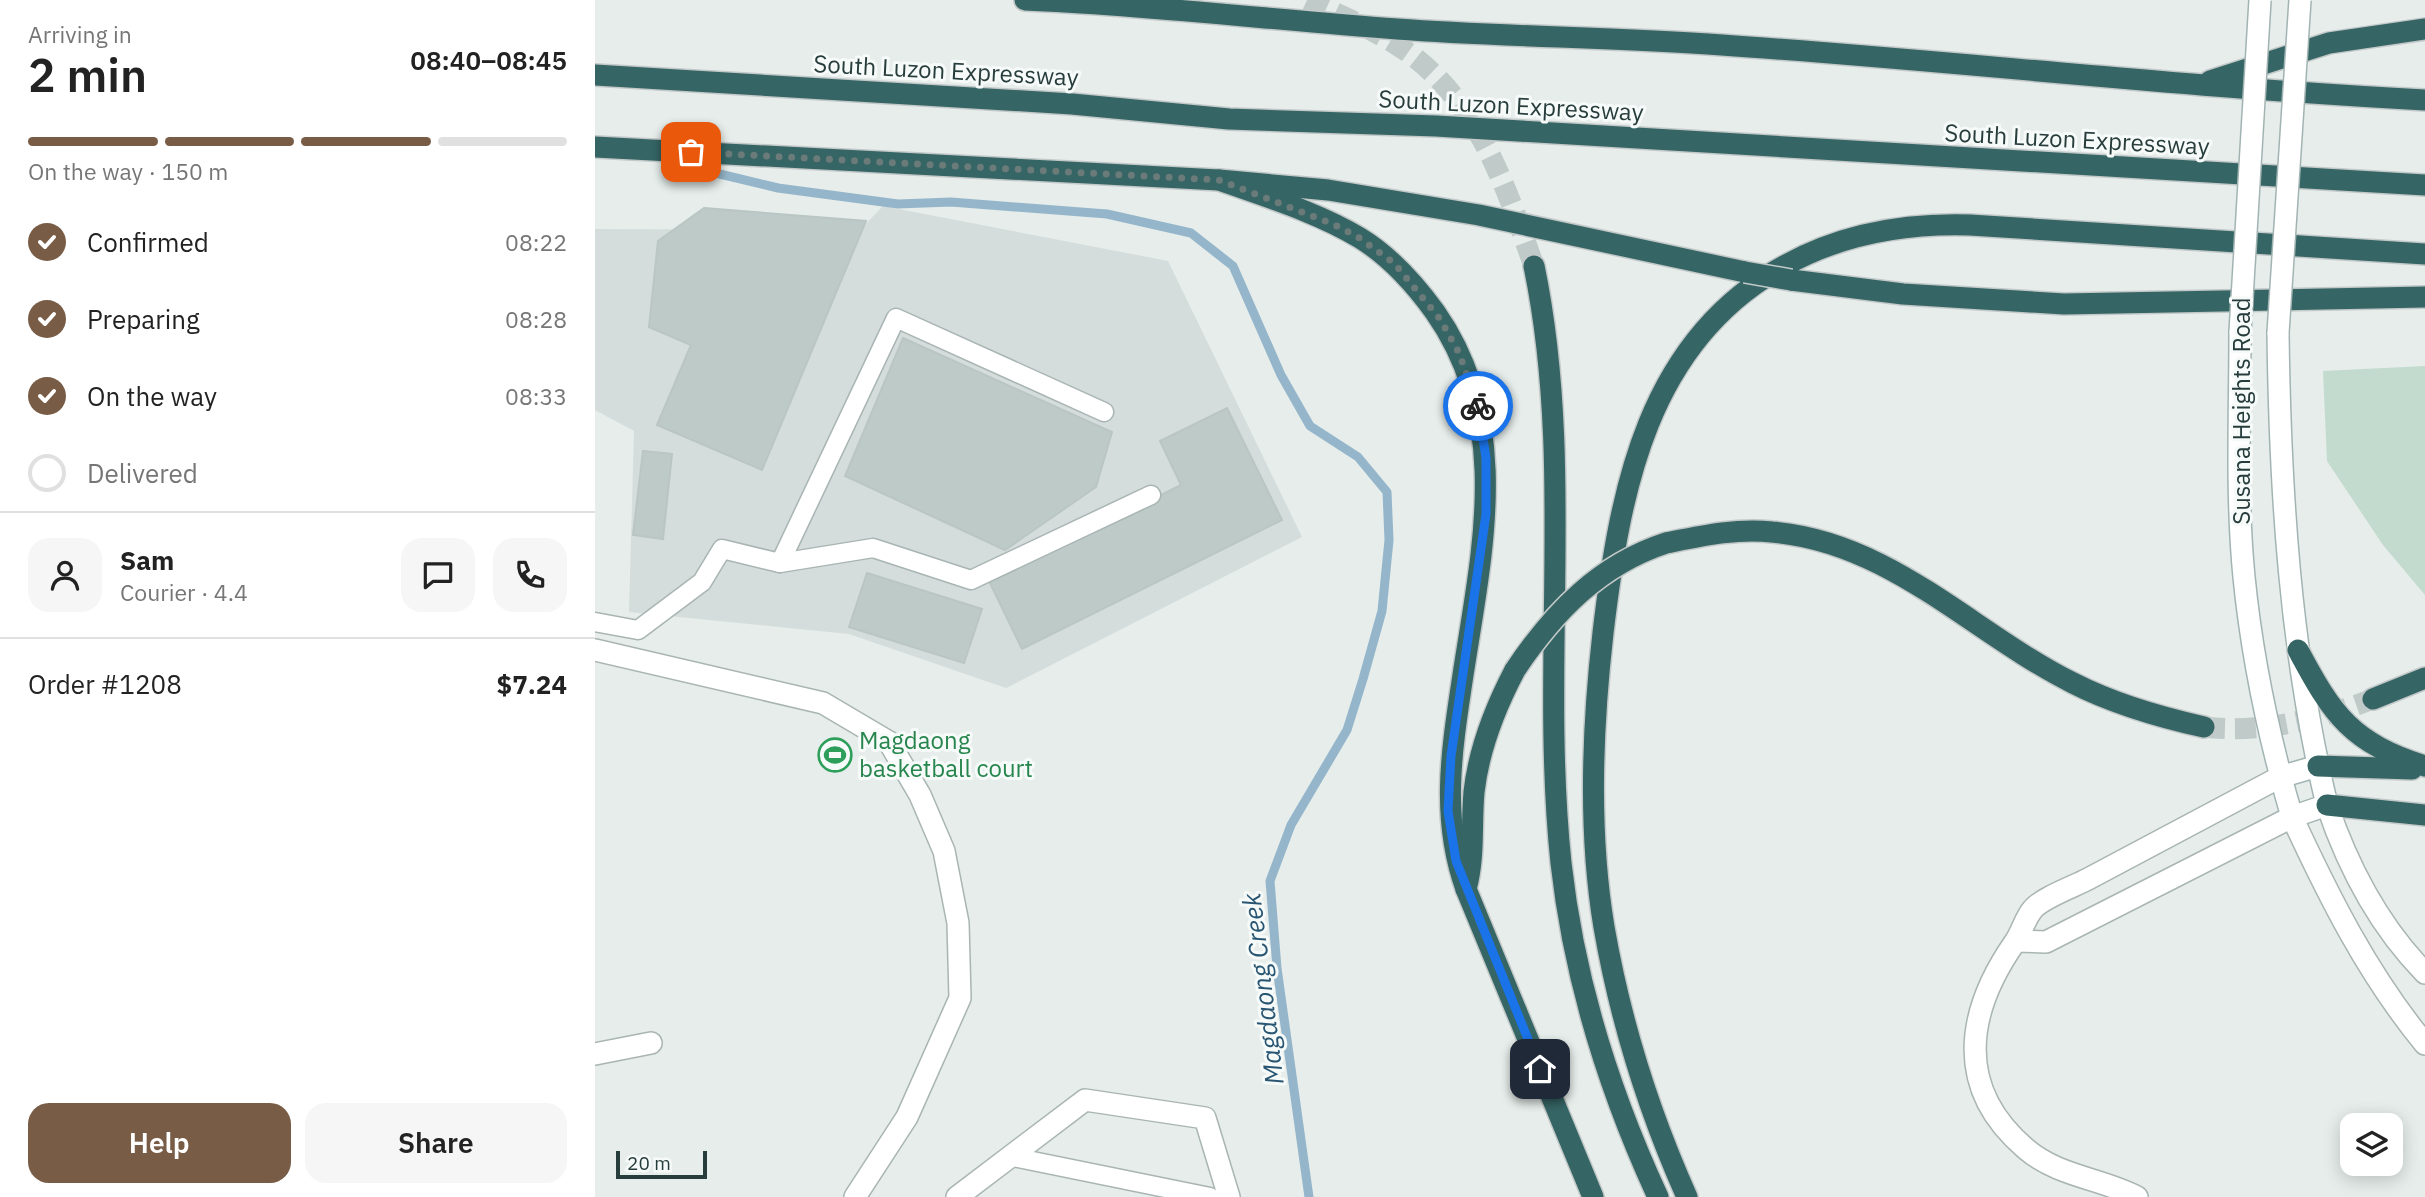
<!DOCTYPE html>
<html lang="en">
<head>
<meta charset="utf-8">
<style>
	:root { --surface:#fff; --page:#f6f6f6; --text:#222; --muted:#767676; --line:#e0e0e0; --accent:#785c45 }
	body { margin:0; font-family:"IBM Plex Sans",sans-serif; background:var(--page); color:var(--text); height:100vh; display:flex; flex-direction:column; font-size:26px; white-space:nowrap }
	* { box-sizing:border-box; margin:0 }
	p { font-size:23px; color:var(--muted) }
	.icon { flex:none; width:38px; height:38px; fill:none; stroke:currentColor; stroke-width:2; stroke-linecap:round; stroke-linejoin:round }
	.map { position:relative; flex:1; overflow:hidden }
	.sheet { display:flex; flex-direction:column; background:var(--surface); width:595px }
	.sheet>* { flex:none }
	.buttons { position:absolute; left:1745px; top:1113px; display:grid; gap:14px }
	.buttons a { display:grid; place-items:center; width:63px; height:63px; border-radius:14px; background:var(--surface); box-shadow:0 4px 18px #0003; font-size:35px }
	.scale { position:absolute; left:21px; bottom:18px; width:91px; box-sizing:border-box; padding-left:7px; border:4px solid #273d3c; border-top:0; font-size:19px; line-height:24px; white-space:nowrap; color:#273d3c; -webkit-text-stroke:5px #f6faf9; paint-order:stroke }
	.pin { position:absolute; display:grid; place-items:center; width:60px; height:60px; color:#fff; margin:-30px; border-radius:14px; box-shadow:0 4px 10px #0006 }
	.courier { position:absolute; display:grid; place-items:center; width:70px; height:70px; margin:-35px; border:5px solid #1a73e8; border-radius:50%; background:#fff; color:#222; box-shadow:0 2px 9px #0007 }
	.head em { font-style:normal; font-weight:600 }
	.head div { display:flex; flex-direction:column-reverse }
	.head { display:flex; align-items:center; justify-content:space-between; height:119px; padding:0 28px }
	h1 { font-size:46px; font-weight:600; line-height:52px }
	.bar { display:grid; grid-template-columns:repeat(4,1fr); gap:10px 7px; align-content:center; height:84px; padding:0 28px }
	.bar i { height:9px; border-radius:5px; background:var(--line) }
	.bar .on { background:var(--accent) }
	.bar p { grid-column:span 4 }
	.line { display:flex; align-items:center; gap:18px; padding:0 28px; border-top:2px solid var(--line) }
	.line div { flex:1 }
	.round { display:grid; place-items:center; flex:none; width:74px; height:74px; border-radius:21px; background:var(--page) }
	ol { padding:0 28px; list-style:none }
	li { display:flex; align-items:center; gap:21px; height:77px }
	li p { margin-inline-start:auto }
	li .icon { padding:7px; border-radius:50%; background:var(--accent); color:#fff; stroke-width:4 }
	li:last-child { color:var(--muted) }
	li i { width:38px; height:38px; border:4px solid var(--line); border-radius:50% }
	.action { display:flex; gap:14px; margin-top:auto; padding:14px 28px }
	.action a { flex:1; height:80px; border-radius:21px; background:var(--accent); color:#fff; font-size:28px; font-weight:600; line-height:80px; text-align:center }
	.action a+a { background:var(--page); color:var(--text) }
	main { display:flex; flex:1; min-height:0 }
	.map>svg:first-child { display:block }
	.built { fill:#d4dddb }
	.green { fill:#c2dbce }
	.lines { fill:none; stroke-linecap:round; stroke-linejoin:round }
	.stream { stroke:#95b6ca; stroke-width:9 }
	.building { fill:#becac8; stroke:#b9c6c3; stroke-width:2 }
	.highway-tunnel { stroke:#c0cac8; stroke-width:21; stroke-dasharray:21 10; stroke-linecap:butt }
	.lane-casing { stroke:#a9b5b3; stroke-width:21 }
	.street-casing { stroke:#a9b5b3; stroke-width:24 }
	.secondary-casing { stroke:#a2b4b2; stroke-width:24 }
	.highway-casing { stroke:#c3c9c8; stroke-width:24 }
	.lane { stroke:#fff; stroke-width:18 }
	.street { stroke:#fff; stroke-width:21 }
	.secondary { stroke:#fff; stroke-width:21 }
	.highway { stroke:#366565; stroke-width:21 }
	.secondary-bridge-casing { stroke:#a2b4b2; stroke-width:24; stroke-linecap:butt }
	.highway-bridge-casing { stroke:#c3c9c8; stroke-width:24; stroke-linecap:butt }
	.secondary-bridge { stroke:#fff; stroke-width:21 }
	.highway-bridge { stroke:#366565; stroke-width:21 }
	.done { stroke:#6a7b79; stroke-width:7; stroke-dasharray:0 12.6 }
	.route { stroke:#1a73e8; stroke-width:9 }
	.labels { text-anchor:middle; stroke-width:6; stroke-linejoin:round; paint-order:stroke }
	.street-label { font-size:24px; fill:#273d3c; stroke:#f6faf9 }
	.leisure-label { font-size:24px; fill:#27864d; stroke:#f6faf9; text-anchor:start }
	.water-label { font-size:26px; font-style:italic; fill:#285572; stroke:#f6faf9 }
</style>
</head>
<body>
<main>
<section class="sheet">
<div class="head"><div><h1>2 min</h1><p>Arriving in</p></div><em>08:40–08:45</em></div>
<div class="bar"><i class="on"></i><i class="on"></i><i class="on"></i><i></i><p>On the way · 150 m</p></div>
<ol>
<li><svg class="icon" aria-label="check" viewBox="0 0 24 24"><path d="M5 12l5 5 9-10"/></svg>Confirmed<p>08:22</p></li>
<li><svg class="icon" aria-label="check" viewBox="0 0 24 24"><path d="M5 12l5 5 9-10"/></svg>Preparing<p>08:28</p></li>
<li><svg class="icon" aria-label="check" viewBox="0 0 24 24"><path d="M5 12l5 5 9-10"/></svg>On the way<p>08:33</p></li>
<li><i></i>Delivered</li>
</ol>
<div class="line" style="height:126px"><a class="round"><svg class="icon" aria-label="person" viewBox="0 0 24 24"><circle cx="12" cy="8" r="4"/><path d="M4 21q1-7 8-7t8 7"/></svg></a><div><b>Sam</b><p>Courier · 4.4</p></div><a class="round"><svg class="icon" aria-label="chat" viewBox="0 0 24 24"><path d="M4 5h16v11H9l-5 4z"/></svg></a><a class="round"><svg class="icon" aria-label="phone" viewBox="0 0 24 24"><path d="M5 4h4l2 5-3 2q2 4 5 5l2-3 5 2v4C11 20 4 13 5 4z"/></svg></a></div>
<div class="line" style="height:91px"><div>Order #1208</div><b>$7.24</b></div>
<div class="action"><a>Help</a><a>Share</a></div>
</section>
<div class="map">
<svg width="1830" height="1197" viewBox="0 0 1830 1197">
	<rect width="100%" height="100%" fill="#e6edeb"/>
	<path class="built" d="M288,206L573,261L707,537L411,688L254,634L34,612L39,431L0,410V229L265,230Z"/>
	<path class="green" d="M1830,366V595L1788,545L1732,461L1728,371Z"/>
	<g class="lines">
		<path class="stream" d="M108,170L183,188L303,204L356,202L512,214L596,233L638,266L686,375L715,426L763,457L792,492L794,540L787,611L768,679L752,730L696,825L675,881L682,968L714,1197"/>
	</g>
	<g class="building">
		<path d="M109,208L271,221L167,470L62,425L96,345L54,327L63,241Z"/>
		<path d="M308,338L517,432L501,487L410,550L250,476Z"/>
		<path d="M632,408L687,520L427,649L394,581L586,485L565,441Z"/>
		<path d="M48,451L77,454L68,539L38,535Z"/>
		<path d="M272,573L387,609L369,663L254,627Z"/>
	</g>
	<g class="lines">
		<g class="highway-tunnel">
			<path d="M712,0C745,15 778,29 808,49C883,100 910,185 939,266"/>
			<path d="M1609,727C1666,734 1725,719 1778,699"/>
		</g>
		<defs>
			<g id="lane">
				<path d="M185,563L278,548L376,580L556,495"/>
				<path d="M0,622L43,630L107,582L127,549L185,563L301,318L509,412"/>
				<path d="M418,1157L615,1197"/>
			</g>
			<g id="street">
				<path d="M0,650L228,703L294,742L325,795L349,851L363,923L365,998L312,1117L260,1197"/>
				<path d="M1732,805C1753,867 1784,926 1830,973"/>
				<path d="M1421,941L1451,942L1697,817C1734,897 1773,975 1830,1044"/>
				<path d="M0,1054L56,1043"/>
				<path d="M362,1197L490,1100L610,1118L634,1197"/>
				<path d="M1542,1197C1506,1178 1464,1177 1431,1149C1359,1088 1371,1012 1420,942C1427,932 1430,918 1438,909C1447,898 1480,886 1493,879C1557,845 1621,811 1685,777"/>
			</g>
			<g id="secondary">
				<path d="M1645,332C1645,413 1641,496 1649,577C1657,658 1674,738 1697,817L1732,805C1695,651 1685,491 1683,333"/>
				<path d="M1685,777L1723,766"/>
			</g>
			<g id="highway">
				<path d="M430,0C554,5 678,20 802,29C910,37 1019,37 1127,45C1361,61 1595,88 1830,100"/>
				<path d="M0,75L477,104L634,119L841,126L1830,185"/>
				<path d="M1615,81L1734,43L1830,29"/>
				<path d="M0,147L624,180L733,190L884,215L1150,272"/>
				<path d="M624,180C671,197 722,212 765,238C796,257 819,283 840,312C918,423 887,551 868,675C857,748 845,817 871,889L998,1197"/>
				<path d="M939,266C980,463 945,664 966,863C979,979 1014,1091 1063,1197"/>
				<path d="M1196,280L1308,294L1469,304L1830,297"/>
				<path d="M1071,543C1106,536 1141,528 1177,532C1296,542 1376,632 1478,683C1519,704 1564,717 1609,727"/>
				<path d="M1703,650C1738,716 1757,743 1830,766"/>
				<path d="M1778,699L1830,678"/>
				<path d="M1723,766L1817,769"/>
				<path d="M1732,805L1830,815"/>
				<path d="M871,889C880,856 876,825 879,792C884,748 900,708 920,670"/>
				<path d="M1092,1197C1054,1112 1025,1019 1009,927C993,831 997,729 1008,633C1025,490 1052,341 1189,266C1246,234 1310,223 1375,225L1830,254"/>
			</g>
		</defs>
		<use href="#lane" class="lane-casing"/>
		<use href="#street" class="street-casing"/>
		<use href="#secondary" class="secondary-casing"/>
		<use href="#highway" class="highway-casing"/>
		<use href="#lane" class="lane"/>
		<use href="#street" class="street"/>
		<use href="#secondary" class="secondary"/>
		<use href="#highway" class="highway"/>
		<defs>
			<g id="secondary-bridge">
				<path d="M1645,332L1665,0"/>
				<path d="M1683,333L1705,0"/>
			</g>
			<g id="highway-bridge">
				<path d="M1150,272L1196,280"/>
				<path d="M920,670C959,612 1004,565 1071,543"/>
			</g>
		</defs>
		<use href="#secondary-bridge" class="secondary-bridge-casing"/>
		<use href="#highway-bridge" class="highway-bridge-casing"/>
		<use href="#secondary-bridge" class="secondary-bridge"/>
		<use href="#highway-bridge" class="highway-bridge"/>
	</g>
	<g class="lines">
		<path class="done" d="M96,152L624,180L738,224L763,237L799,263L845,319L864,353L883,406"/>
		<path class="route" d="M883,406L891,458V514L856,756L853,811L861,861L945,1069"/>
	</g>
	<defs>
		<symbol id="stadium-ring" viewBox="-11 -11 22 22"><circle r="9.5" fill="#f6faf9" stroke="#2e9e5b" stroke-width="1.5"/><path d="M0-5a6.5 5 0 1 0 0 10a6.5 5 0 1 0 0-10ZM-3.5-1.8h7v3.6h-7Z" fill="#2e9e5b"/></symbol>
	</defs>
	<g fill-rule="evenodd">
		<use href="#stadium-ring" x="221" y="736" width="38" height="38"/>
	</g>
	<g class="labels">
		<g class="street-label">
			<text transform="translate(351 71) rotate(3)" y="8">South Luzon Expressway</text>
			<text transform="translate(916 106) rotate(3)" y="8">South Luzon Expressway</text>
			<text transform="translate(1482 140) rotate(3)" y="8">South Luzon Expressway</text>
			<text transform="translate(1647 411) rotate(-90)" y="8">Susana Heights Road</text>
		</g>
		<g class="leisure-label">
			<text x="264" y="749">Magdaong<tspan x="264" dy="28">basketball court</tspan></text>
		</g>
		<g class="water-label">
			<text transform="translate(668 989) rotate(-97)" y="9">Magdaong Creek</text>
		</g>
	</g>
</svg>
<div class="buttons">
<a><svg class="icon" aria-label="layers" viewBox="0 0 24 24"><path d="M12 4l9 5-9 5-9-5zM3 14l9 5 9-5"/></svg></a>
</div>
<div class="scale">20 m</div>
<div class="pin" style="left:96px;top:152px;background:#ea580c"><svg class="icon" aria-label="bag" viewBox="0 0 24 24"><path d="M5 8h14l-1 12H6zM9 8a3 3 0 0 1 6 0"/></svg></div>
<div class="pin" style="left:945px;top:1069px;background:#1f2937"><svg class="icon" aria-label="home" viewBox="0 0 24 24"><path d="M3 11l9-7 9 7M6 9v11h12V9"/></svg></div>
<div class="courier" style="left:883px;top:406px"><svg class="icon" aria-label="bike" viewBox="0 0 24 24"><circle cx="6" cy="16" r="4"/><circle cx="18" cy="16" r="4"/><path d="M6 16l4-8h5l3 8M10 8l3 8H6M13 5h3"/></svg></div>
</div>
</main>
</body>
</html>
